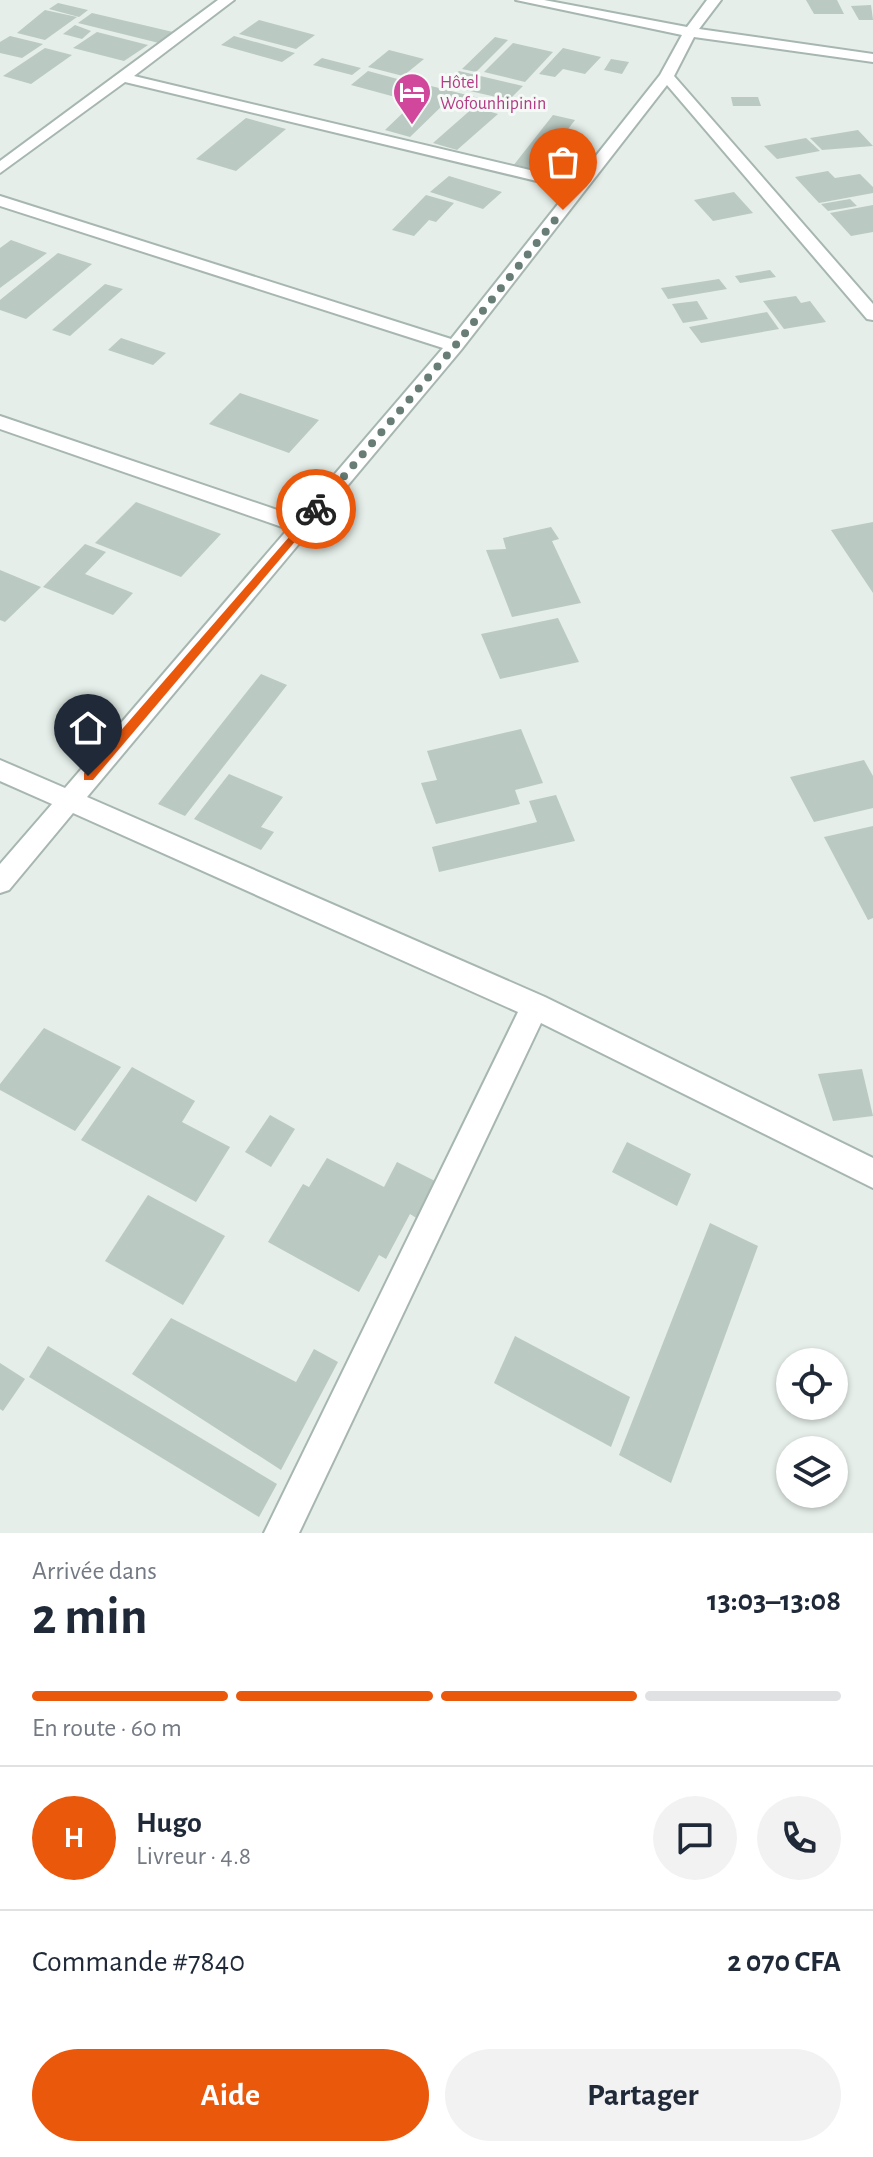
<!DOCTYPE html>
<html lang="fr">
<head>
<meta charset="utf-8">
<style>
	:root { --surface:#fff; --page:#f2f2f3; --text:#1f2937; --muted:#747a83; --line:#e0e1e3; --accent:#ea580c }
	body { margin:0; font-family:"Alegreya Sans",sans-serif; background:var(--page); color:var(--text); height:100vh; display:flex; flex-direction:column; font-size:30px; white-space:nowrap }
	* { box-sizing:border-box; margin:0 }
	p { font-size:26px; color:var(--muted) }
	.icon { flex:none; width:44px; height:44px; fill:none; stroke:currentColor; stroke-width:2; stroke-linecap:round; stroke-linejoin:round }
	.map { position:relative; height:1533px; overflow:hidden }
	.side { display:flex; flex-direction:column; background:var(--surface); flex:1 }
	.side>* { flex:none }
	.fabs { position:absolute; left:776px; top:1348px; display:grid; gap:16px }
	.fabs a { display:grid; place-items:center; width:72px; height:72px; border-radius:50%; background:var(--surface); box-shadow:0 2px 6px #0004; font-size:40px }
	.pin { position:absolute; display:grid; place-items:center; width:68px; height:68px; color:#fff; margin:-82px -34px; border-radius:50% 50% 50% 0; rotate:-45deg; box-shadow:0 0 8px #0007 }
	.pin .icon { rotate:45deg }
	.courier { position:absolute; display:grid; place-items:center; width:80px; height:80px; margin:-40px; border:6px solid #ea580c; border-radius:50%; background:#fff; color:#222; box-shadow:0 2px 10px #0007 }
	.overview em { font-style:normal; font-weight:600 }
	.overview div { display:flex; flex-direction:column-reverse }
	.overview { display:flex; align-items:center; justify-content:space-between; height:136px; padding:0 32px }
	h1 { font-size:52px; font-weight:600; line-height:60px }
	.bar { display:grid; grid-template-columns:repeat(4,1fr); gap:12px 8px; align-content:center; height:96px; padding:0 32px }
	.bar i { height:10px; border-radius:6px; background:var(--line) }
	.bar .selected { background:var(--accent) }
	.bar p { grid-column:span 4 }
	.line { display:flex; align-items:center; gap:20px; padding:0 32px; border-top:2px solid var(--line) }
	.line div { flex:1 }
	.round { display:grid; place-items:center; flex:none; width:84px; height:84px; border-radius:42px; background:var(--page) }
	.action { display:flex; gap:16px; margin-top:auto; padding:16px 32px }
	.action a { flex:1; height:92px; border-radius:48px; background:var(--accent); color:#fff; font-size:32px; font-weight:600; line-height:92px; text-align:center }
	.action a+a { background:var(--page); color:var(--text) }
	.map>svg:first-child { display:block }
	.building { fill:#bac9c2 }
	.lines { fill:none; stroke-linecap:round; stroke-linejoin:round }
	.minor-casing { stroke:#a7b6b0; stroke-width:4 }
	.minor { fill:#fff; fill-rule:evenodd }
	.route { fill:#ea580c }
	.done { stroke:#677d75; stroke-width:8; stroke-dasharray:0 14.4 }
	.labels { text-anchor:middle; stroke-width:6; stroke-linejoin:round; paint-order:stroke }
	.far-hotel-label { font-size:18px; fill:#b23c85; stroke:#f6faf7; text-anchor:start }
</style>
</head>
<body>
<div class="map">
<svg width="873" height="1533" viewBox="0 0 873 1533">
	<rect width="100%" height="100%" fill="#e5eee9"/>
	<g class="building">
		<path d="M806,0H837L844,14H814Z"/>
		<path d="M58,3L88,10L79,17L49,9Z"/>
		<path d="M871,5L873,20H859L851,6Z"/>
		<path d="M45,10L77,17L45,40L17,33Z"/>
		<path d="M92,13L173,32L159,43L78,23Z"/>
		<path d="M259,20L315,35L296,49L239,34Z"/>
		<path d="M75,25L91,31L82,39L63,34Z"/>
		<path d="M97,32L148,45L124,61L73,48Z"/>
		<path d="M10,36L43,44L22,58L0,53V42Z"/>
		<path d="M234,36L295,53L282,62L221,45Z"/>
		<path d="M495,37L508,40L476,72L462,69Z"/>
		<path d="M513,43L553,52L525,82L484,72Z"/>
		<path d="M45,48L72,55L31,84L3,76Z"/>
		<path d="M563,48L601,57L585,74L563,69L555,77L539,74Z"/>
		<path d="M389,50L424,59L403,76L368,67Z"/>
		<path d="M322,58L361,68L352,75L313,65Z"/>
		<path d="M611,59L629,62L622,74L604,70Z"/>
		<path d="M368,71L427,87L410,101L351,85Z"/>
		<path d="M459,71L523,86L509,100L444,85Z"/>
		<path d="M431,86L479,98L470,106L447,101L410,137L385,130Z"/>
		<path d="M731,97H758L761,106H733Z"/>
		<path d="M474,107L498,114L457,150L433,143Z"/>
		<path d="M553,115L575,120L536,171L513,166Z"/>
		<path d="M246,118L286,129L236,171L196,159Z"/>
		<path d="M858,130L873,146L822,150L810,138Z"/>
		<path d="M806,138L820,151L777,159L764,146Z"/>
		<path d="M828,171L835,178L860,174L873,187V193L819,203L795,177Z"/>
		<path d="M449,176L502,192L483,209L430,192Z"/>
		<path d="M734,192L753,213L713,221L694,200Z"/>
		<path d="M426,195L454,203L436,222L429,220L414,236L392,230Z"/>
		<path d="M850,199L857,206L828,211L821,204Z"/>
		<path d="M873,205V232L851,236L830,213Z"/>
		<path d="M11,240L47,253L0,288V248Z"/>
		<path d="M58,253L92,264L26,319L0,310V300Z"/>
		<path d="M770,270L776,277L740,283L735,276Z"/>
		<path d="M719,279L727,289L668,299L661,288Z"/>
		<path d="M105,284L123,289L70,336L52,330Z"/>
		<path d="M796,296L801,303L810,301L826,322L784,329L763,301Z"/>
		<path d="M697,301L708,319L683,323L672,304Z"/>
		<path d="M767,312L779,329L701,343L689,327Z"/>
		<path d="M121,338L166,353L153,365L108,350Z"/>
		<path d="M240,393L319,420L289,453L209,424Z"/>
		<path d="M136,502L221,534L181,577L95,543Z"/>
		<path d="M873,522V593L831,530Z"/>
		<path d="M551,527L559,539L552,541L581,603L512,617L486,550L506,549L503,538Z"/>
		<path d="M85,544L106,552L85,574L133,593L113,615L43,587Z"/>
		<path d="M0,570L41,587L5,622L0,620Z"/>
		<path d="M558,618L579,662L500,679L481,634Z"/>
		<path d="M261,674L287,685L185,816L158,804Z"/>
		<path d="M521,729L543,783L515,790L520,804L436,824L421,783L437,780L427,751Z"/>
		<path d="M864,760L873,776V808L814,822L790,777Z"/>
		<path d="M229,774L283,797L261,827L274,832L261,850L194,819Z"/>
		<path d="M556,795L575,841L439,872L432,847L537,822L529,801Z"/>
		<path d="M873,826V918L868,920L824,837Z"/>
		<path d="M44,1028L121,1067L75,1131L0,1090V1084Z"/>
		<path d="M132,1067L195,1101L182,1122L230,1147L196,1202L81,1140Z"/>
		<path d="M862,1069L873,1116L833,1121L818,1074Z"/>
		<path d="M270,1115L295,1129L271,1167L245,1152Z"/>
		<path d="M627,1142L691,1174L677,1206L612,1172Z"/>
		<path d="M327,1158L384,1187L397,1162L437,1182L418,1219L410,1214L386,1259L379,1255L359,1292L268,1242L303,1184L309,1187Z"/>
		<path d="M148,1195L225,1236L183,1305L105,1261Z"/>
		<path d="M710,1223L758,1246L671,1483L619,1455Z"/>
		<path d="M171,1318L296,1382L314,1349L338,1362L281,1470L132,1374Z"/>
		<path d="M515,1336L630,1397L611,1447L494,1383Z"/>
		<path d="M48,1346L277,1484L259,1517L29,1377Z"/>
		<path d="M0,1363L25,1379L3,1411L0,1409Z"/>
	</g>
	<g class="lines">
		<defs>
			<path id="minor" d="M218,0H234L134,76L576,181L660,75L682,35L516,0H544L687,27L707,0H721L699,29L873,54V62L694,37L674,76L873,304V320L867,319L667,85L461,350L87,797L545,997L873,1158V1188L541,1023L299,1533H264L518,1012L73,813L9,890L0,893V864L52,804L0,781V760L65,788L288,529L0,429V416L298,517L443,348L0,206V196L451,339L570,189L125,82L0,173V161Z"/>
		</defs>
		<use href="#minor" class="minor-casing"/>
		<use href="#minor" class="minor"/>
	</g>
	<path class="route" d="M316,506L320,512L93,780H84V773Z"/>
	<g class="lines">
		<path class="done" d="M316,509L455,346L563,210"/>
	</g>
	<defs>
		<symbol id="hotel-pin" viewBox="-11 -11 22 30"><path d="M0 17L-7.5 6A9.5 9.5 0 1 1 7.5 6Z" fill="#d1479c" stroke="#f6faf7"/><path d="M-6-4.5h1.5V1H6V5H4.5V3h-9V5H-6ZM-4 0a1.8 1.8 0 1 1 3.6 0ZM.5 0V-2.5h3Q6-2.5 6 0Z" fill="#fff"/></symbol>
	</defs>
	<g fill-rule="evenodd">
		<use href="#hotel-pin" x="390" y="70" width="44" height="60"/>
	</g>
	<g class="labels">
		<g class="far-hotel-label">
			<text x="440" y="88">Hôtel<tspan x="440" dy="21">Wofounhipinin</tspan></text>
		</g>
	</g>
</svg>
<div class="fabs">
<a><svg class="icon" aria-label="locate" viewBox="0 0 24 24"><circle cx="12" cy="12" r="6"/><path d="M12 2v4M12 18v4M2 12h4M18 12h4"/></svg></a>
<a><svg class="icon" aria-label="layers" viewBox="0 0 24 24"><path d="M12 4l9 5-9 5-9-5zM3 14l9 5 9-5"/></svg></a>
</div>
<div class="pin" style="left:563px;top:210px;background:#ea580c"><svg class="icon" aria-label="bag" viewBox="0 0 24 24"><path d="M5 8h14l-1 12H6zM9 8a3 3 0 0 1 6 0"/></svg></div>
<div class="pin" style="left:88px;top:776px;background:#1f2937"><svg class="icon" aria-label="home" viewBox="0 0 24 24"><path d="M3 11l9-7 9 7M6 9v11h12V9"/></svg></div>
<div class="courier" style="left:316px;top:509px"><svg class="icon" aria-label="bike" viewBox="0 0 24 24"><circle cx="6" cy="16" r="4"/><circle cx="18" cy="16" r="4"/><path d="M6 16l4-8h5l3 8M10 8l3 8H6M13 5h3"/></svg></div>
</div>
<section class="side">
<div class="overview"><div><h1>2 min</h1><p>Arrivée dans</p></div><em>13:03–13:08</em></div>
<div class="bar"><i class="selected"></i><i class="selected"></i><i class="selected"></i><i></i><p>En route · 60 m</p></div>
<div class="line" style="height:144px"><b class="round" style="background:var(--accent);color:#fff">H</b><div><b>Hugo</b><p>Livreur · 4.8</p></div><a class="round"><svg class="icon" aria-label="chat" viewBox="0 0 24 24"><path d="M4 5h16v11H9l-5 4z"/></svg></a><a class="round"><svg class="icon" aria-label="phone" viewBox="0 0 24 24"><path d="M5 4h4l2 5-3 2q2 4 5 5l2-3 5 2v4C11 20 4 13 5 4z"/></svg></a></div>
<div class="line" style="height:104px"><div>Commande #7840</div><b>2 070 CFA</b></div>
<div class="action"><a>Aide</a><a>Partager</a></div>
</section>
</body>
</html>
